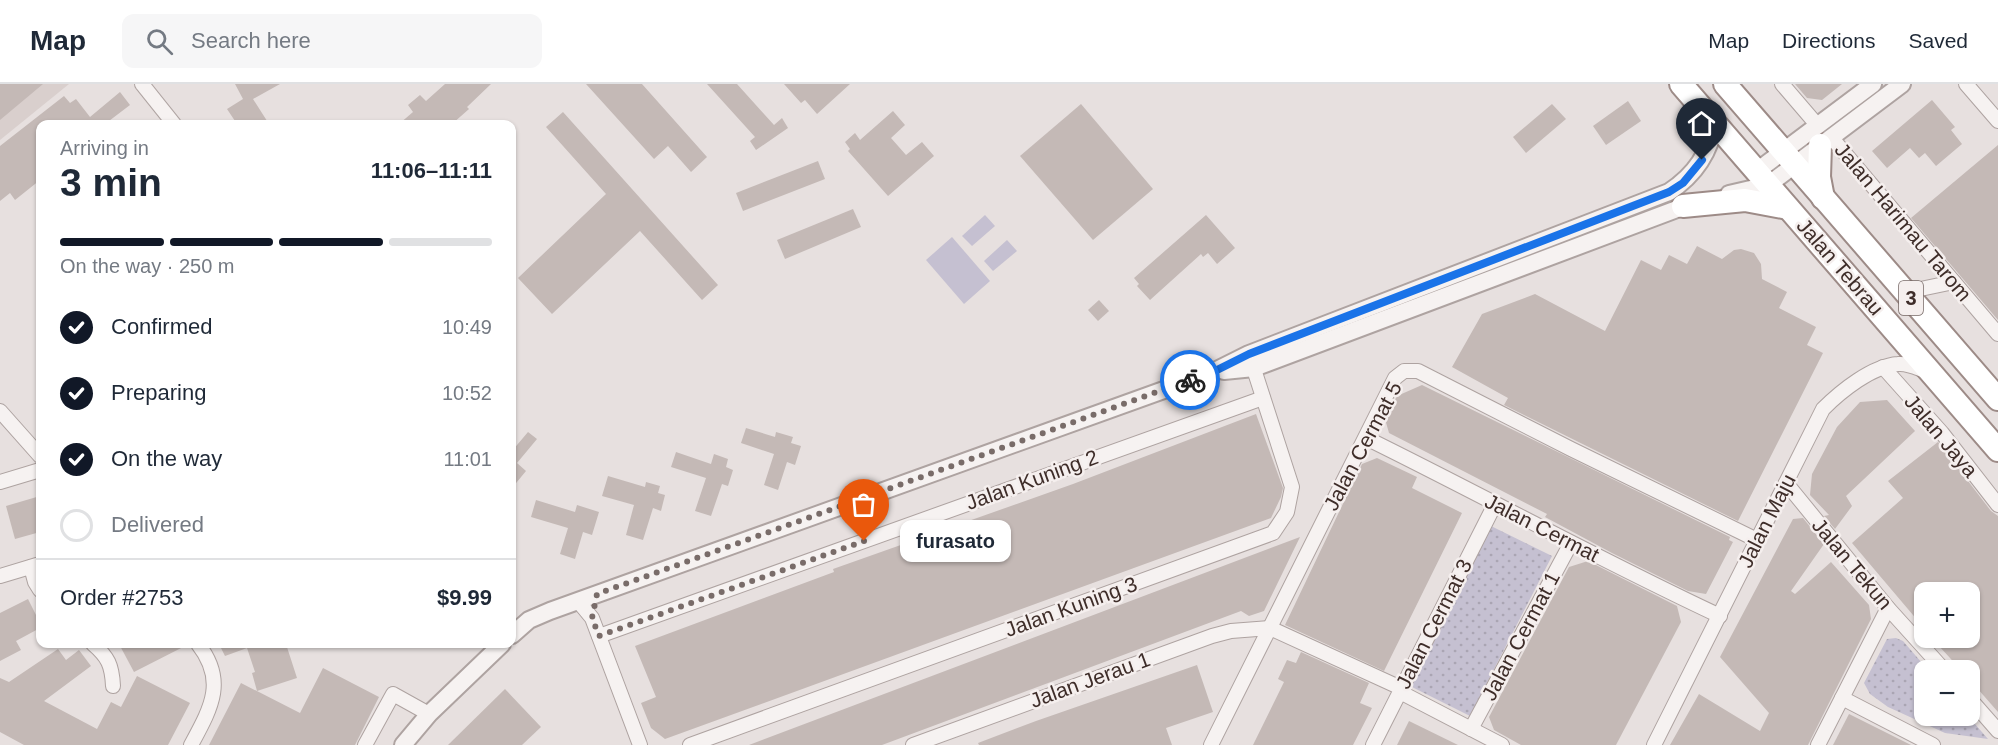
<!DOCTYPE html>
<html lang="en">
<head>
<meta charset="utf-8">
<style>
	:root { --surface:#fff; --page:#f6f6f7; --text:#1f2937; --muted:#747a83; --line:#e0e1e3; --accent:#111827 }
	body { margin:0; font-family:Helvetica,sans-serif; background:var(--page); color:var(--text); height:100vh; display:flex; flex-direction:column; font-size:22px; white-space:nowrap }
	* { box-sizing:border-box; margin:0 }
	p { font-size:20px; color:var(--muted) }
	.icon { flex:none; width:33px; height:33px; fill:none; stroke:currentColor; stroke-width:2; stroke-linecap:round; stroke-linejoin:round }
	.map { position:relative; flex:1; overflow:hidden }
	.panel { position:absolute; left:36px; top:36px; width:480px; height:528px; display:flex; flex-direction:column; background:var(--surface); border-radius:12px; box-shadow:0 2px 4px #0004 }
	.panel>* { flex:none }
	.controls { position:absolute; left:1914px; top:498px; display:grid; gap:12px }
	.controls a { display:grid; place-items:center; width:66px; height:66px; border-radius:12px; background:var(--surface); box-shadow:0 2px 4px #0004; font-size:30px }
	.pin { position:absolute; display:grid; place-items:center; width:51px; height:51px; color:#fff; margin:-62px -26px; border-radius:50% 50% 50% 0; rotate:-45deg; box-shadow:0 0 6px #0007 }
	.pin .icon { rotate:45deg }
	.courier { position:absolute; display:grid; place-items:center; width:60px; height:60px; margin:-30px; border:4px solid #1a73e8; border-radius:50%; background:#fff; color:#222; box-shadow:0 2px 8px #0007 }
	.bubble { position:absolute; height:42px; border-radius:12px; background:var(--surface); box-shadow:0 2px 4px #0004; font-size:20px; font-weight:700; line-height:42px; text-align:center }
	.head em { font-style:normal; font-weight:700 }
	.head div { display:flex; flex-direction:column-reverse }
	.head { display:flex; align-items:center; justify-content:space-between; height:102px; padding:0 24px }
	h1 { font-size:39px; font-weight:700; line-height:45px }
	.bar { display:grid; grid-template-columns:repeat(4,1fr); gap:9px 6px; align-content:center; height:72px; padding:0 24px }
	.bar i { height:8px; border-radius:4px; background:var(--line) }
	.bar .current { background:var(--accent) }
	.bar p { grid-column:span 4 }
	.line { display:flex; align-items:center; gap:15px; padding:0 24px; border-top:2px solid var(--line) }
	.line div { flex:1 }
	ol { padding:0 24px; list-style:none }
	li { display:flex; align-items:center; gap:18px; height:66px }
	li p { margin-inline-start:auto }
	li .icon { padding:6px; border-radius:50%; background:var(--accent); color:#fff; stroke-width:4 }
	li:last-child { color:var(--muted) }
	li i { width:33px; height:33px; border:3px solid var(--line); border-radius:50% }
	header { display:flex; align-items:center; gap:36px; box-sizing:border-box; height:84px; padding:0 30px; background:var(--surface); border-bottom:2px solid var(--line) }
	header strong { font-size:28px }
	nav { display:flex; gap:33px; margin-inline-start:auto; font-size:21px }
	.search { width:420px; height:54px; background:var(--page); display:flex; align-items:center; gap:15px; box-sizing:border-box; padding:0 21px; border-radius:12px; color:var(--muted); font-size:22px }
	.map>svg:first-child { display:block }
	.built { fill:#d9cfcd }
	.grass { fill:#c5c0d1 }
	.park { fill:url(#park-dots) }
	.building { fill:#c4b9b6 }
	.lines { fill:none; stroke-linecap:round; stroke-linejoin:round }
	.minor-casing { stroke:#aea3a1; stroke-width:16 }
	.tertiary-casing { stroke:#aea3a1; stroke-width:20 }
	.trunk-casing { stroke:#9d8b87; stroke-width:26 }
	.minor { stroke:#f6f2f1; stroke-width:14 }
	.tertiary { stroke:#f6f2f1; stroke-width:16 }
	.trunk { stroke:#fff; stroke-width:22 }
	.done { stroke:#796c69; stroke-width:6; stroke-dasharray:0 10.8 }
	.route { stroke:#1a73e8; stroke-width:8 }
	.labels { text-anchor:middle; stroke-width:5; stroke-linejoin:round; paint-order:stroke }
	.shield { fill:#f5efee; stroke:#756764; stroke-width:1.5 }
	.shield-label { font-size:20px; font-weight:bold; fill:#3e2d29 }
	.street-label { font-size:21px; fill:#3e2d29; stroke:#f5efee }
</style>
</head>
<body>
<header>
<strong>Map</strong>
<div class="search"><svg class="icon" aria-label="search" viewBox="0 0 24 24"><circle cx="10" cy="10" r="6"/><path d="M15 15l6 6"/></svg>Search here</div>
<nav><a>Map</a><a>Directions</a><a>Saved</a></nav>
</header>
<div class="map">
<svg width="1998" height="661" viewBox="0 0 1998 661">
	<defs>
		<pattern id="park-dots" width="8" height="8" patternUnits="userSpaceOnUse" patternTransform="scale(1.5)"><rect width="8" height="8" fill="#c5c0d1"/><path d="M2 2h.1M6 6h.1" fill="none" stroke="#aaa5b3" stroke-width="1.8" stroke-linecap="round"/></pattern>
	</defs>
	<rect width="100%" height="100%" fill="#e7e0df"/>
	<path class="built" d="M0,0H69L0,56Z"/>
	<g class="grass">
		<path d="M985,131L995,142L972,162L962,152Z"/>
		<path d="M952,153L990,197L964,220L926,176Z"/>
		<path d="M1007,156L1017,167L993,187L984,177Z"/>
	</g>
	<g class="park">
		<path d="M1491,442L1552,472L1470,632L1410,602Z"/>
		<path d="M1896,554L1903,557L1928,586H1924V632H1968L1988,655L1945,649L1888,623L1870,610L1864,599L1887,555Z"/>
	</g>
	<g class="building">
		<path d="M0,0H43L0,36Z"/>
		<path d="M235,0H280L253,15L269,40H237L227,25L243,15Z"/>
		<path d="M445,0H491L467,23L469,25L452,40H399L413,28L408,21L420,11L426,17Z"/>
		<path d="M586,0H642L707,73L691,88L668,62L654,75Z"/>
		<path d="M707,0H737L774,41L782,34L788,44L756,66L750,57L755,53Z"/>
		<path d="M784,0H850L817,30L805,16L801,19Z"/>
		<path d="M1795,0H1842L1822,16L1807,14Z"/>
		<path d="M120,8L130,21L105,40H40V96L15,116L10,109L0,117V62L64,12L70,19L76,15L90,33Z"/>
		<path d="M1932,16L1955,43L1951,46L1962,60L1936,82L1925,69L1919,74L1910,64L1887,84L1872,67Z"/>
		<path d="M1628,17L1641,37L1606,61L1593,42Z"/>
		<path d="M1081,20L1153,105L1093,156L1020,72Z"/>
		<path d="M1552,20L1566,35L1526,69L1513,53Z"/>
		<path d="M893,27L905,41L891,54L906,71L922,58L934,72L888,112L848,67L850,65L845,58L855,49L860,56Z"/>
		<path d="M563,28L718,201L702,216L640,147L552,230L518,194L606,110L546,43Z"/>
		<path d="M1998,61V236L1911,134Z"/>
		<path d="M818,77L825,95L743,127L736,109Z"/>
		<path d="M853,125L861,143L785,175L777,156Z"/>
		<path d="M1206,131L1235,164L1217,180L1208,169L1203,173L1201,170L1150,216L1137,202L1139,200L1134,194Z"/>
		<path d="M1697,162L1722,175L1734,166L1741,165L1754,169L1761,180L1762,195L1787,208L1779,224L1816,243L1807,261L1823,269L1738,437L1504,321L1508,314L1452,283L1482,230L1535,210L1605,247L1641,176L1661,186L1669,171L1687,180Z"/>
		<path d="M1099,216L1109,227L1098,237L1088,226Z"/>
		<path d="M1422,301L1730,453L1729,456L1733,458L1706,510L1688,507L1612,469L1545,433L1547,430L1389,349L1385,335L1397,312Z"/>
		<path d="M1887,316L1915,347L1846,412L1852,422L1835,445L1824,432L1829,431L1810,411L1812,390L1837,343L1860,318Z"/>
		<path d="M1256,330L1283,404L1281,413L1271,434L665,655L651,644L641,619L656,613L635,562L834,488L833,485L1073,400Z"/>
		<path d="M746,344L775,353L776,348L793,353L791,359L801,362L795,381L787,378L778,406L764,401L774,370L741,359Z"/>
		<path d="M528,348L537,355L517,379L526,387L512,404V367Z"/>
		<path d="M1938,358L1991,427L1998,432V628L1970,596V586H1961L1939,562L1949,554H1970V508H1924V544L1852,459L1903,414L1888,397Z"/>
		<path d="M676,368L711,380L714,370L728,375L726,383L733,386L728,402L722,400L711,432L695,427L706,394L671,383Z"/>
		<path d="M1377,374L1417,393L1412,404L1462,429L1384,587L1285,541L1362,380Z"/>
		<path d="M608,392L645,403L646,398L660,402L658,409L665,411L661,427L653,424L643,456L626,451L634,421L602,412Z"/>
		<path d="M40,412V448L15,455L6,422Z"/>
		<path d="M536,416L575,428L577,421L599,428L592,451L583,448L575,475L560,470L568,444L531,433Z"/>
		<path d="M1803,434L1824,460L1791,507L1795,510L1831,478L1869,521L1871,535L1808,661H1670L1699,610L1760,647L1769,629L1720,573L1793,435Z"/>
		<path d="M1300,453L1264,527L1249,532L1241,527L882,661H749Z"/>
		<path d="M1588,477L1677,522L1681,538L1616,661H1521L1494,646L1489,633L1569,483Z"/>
		<path d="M28,515L40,539V544L16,557L21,566L0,577V529Z"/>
		<path d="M119,560H189L134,588Z"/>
		<path d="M219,560H286L297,594L257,607L252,589L255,588L247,564L225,572Z"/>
		<path d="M58,565L66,576L79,566L91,582L44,617L97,645L111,618L121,623L137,592L190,619L168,661H24L0,648V594L9,598Z"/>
		<path d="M1301,568L1369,599L1360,619L1372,624L1353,661H1253L1284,598L1278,595L1287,576L1296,579Z"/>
		<path d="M1197,581L1213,628L1166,644L1172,661H979L978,659L1036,637Z"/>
		<path d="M323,584L379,613L355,661H209L241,599L300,629Z"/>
		<path d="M505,605L541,643L522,661H448Z"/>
		<path d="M1849,630L1911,661H1833Z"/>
		<path d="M1409,637L1458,661H1397Z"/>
	</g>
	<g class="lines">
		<defs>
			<g id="minor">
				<path d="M142,0L174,40"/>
				<path d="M1782,0L1818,42"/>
				<path d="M1966,0L1998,37"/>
				<path d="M1831,53L1998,250"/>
				<path d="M1906,208L1954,198"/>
				<path d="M1883,283L1942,349L1998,421"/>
				<path d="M0,327L40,372"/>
				<path d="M1366,354C1484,412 1600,476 1720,532"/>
				<path d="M0,398L40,386"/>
				<path d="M1786,399L1888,524L1944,586"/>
				<path d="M31,483L35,498L40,506"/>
				<path d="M0,492L40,480"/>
				<path d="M578,517L592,534L640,661"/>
				<path d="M599,552L1263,314"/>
				<path d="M93,560C108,573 112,581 113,602"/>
				<path d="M1400,608L1502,661"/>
				<path d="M1842,614L1933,661"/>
				<path d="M1970,615L1998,647"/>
				<path d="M1471,645L1571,459"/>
				<path d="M191,661C211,624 227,597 198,560"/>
				<path d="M365,661L393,610L429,630"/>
				<path d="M690,661L1273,449L1287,428L1292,403L1251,276"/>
				<path d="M913,661L1212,552L1231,547L1270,544L1401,604"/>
				<path d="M1211,661L1395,294L1404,287H1418L1571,365L1757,456"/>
				<path d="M1373,661L1495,420"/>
				<path d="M1654,661L1823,325C1841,307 1872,282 1898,280C1908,279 1917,284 1925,287"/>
				<path d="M1818,661L1888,524"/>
			</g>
			<g id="tertiary">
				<path d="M1757,87L1873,0"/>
				<path d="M1729,110L1768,101L1902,0"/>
				<path d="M1224,287L1254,284L1693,119"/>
				<path d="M512,551L529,536L550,527L1211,289L1249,270L1669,108C1695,91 1710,69 1715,38"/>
				<path d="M403,661L429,630L502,560"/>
			</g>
			<g id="trunk">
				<path d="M1681,0L1998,366"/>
				<path d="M1725,0L1998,315"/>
				<path d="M1820,61L1819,93L1823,114"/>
				<path d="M1683,122L1745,116L1788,124"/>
			</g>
		</defs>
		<use href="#minor" class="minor-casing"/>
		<use href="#tertiary" class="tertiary-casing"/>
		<use href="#trunk" class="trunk-casing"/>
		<use href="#minor" class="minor"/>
		<use href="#tertiary" class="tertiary"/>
		<use href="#trunk" class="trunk"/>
	</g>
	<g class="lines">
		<path class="done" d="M864,457L599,552L592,534L597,510L1190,296"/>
		<path class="route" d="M1190,296L1211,289L1249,270L1669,108L1683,99L1702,76"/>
	</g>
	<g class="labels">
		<rect class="shield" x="1899" y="197" width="24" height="34" rx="4.5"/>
		<g class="shield-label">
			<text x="1911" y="221">3</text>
		</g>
		<g class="street-label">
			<text transform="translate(1903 138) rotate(50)" y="7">Jalan Harimau Tarom</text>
			<text transform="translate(1840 183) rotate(49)" y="7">Jalan Tebrau</text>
			<text transform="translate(1941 352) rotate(50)" y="7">Jalan Jaya</text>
			<text transform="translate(1363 362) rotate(-62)" y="7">Jalan Cermat 5</text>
			<text transform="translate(1032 396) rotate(-20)" y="7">Jalan Kuning 2</text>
			<text transform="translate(1767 437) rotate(-63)" y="7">Jalan Maju</text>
			<text transform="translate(1542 444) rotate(27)" y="7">Jalan Cermat</text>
			<text transform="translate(1852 480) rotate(50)" y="7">Jalan Tekun</text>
			<text transform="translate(1071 523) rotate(-20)" y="7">Jalan Kuning 3</text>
			<text transform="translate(1434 540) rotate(-63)" y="7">Jalan Cermat 3</text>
			<text transform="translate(1521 552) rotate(-62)" y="7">Jalan Cermat 1</text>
			<text transform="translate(1090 596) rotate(-20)" y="7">Jalan Jerau 1</text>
		</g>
	</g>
</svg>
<div class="controls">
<a>+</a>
<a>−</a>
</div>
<div class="pin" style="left:864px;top:457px;background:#ea580c"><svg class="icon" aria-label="bag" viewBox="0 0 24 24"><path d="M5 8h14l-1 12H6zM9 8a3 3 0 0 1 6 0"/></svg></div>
<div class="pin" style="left:1702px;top:76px;background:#1f2937"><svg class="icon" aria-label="home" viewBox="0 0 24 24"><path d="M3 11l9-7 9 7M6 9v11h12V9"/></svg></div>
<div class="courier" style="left:1190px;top:296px"><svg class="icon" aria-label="bike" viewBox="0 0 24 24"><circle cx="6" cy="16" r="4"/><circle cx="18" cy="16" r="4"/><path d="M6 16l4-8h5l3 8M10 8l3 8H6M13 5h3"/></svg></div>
<div class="bubble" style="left:900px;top:436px;width:111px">furasato</div>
<section class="panel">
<div class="head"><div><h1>3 min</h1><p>Arriving in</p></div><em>11:06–11:11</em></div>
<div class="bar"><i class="current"></i><i class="current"></i><i class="current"></i><i></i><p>On the way · 250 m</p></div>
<ol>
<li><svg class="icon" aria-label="check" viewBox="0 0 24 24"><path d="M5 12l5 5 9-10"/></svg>Confirmed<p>10:49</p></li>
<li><svg class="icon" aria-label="check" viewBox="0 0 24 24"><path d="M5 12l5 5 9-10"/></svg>Preparing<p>10:52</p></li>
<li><svg class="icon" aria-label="check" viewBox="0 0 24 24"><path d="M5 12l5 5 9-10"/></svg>On the way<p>11:01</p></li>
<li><i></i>Delivered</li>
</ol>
<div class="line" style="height:78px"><div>Order #2753</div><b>$9.99</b></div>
</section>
</div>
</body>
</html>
